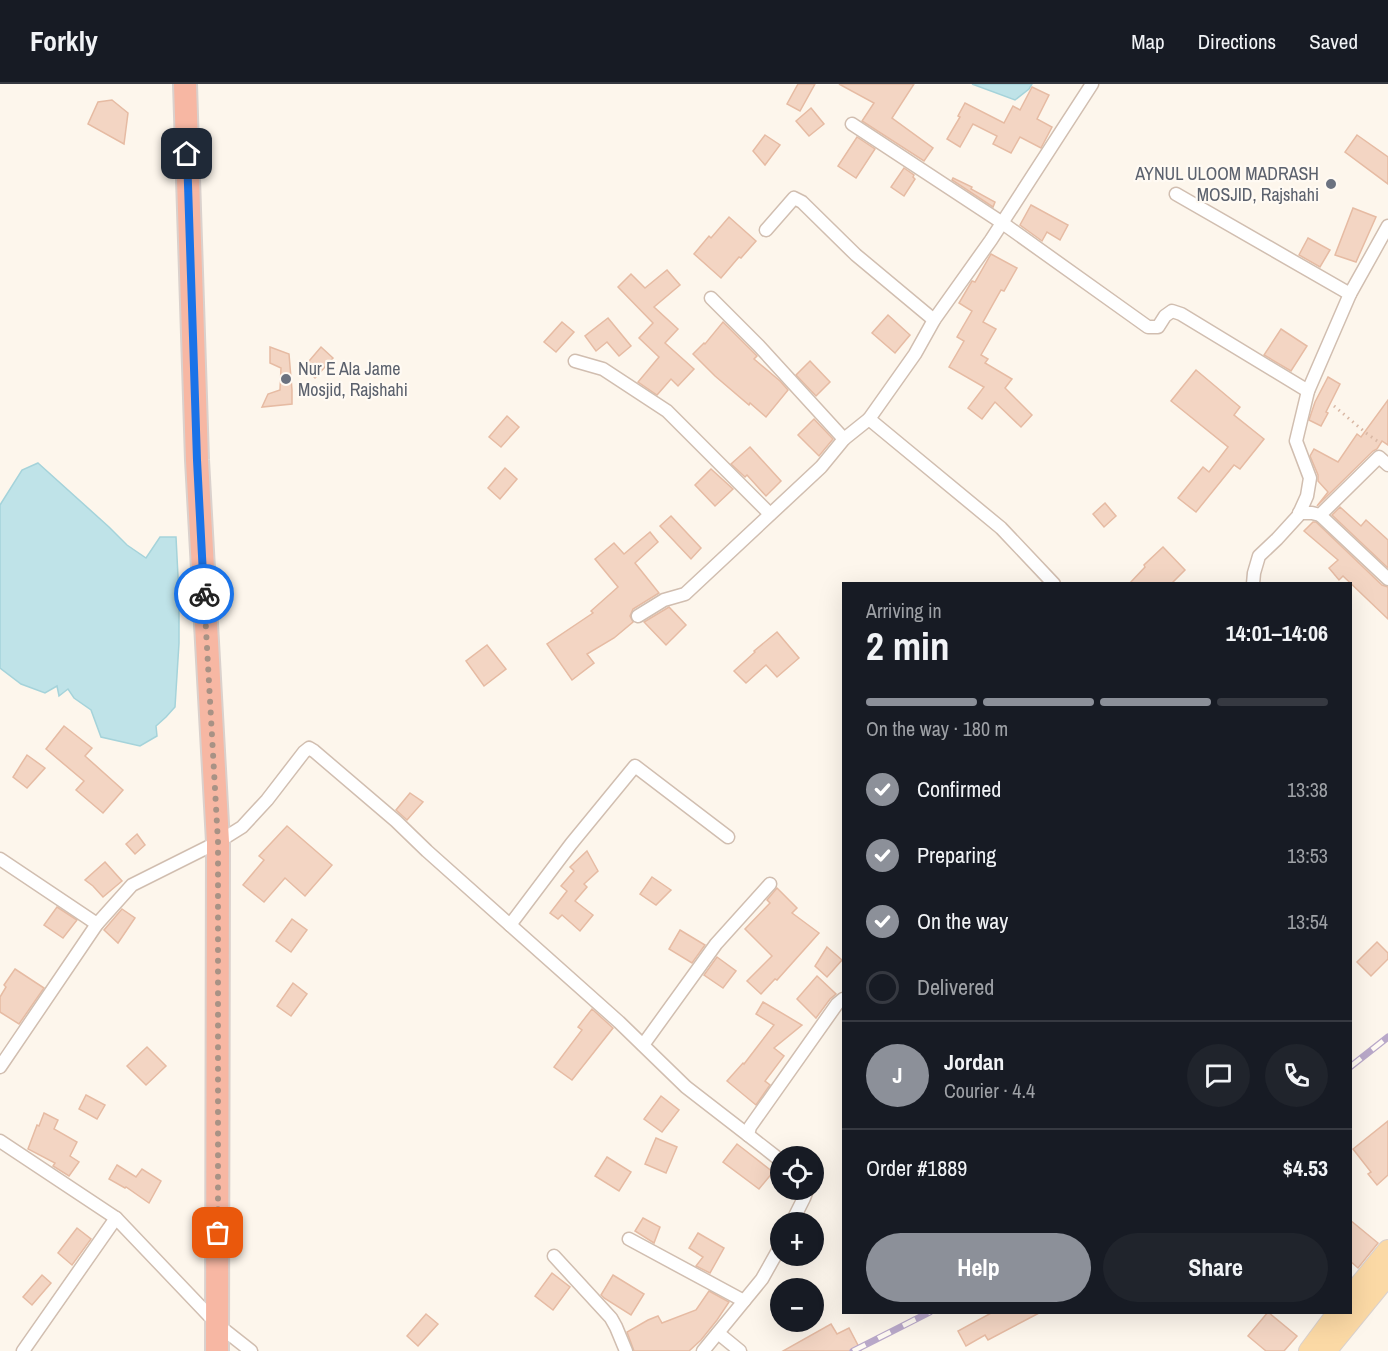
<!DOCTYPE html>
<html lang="en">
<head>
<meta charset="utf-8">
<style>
	:root { --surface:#171b24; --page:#20242c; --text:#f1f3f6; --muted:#9ea1a6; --line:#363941; --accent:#8c9099 }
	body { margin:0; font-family:"Archivo Narrow",sans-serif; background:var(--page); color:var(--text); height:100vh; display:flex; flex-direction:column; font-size:22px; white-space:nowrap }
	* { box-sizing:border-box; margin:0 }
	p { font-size:20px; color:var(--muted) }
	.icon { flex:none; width:33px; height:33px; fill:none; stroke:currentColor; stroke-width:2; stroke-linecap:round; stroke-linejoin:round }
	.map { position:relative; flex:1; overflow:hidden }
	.sheet { position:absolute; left:842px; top:498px; width:510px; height:732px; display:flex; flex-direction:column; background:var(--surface); border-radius:0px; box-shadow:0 6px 24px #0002 }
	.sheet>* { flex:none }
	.buttons { position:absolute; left:770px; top:1062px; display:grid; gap:12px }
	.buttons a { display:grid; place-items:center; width:54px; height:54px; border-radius:50%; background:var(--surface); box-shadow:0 6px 24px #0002; font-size:30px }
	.pin { position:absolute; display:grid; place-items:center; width:51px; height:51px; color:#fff; margin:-26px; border-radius:12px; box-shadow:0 3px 9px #0006 }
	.courier { position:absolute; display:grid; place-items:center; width:60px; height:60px; margin:-30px; border:4px solid #1a73e8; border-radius:50%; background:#fff; color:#222; box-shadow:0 2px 8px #0007 }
	.overview em { font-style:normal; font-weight:800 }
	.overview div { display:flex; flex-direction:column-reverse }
	.overview { display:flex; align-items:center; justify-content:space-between; height:102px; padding:0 24px }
	h1 { font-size:39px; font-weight:800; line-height:45px }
	.bar { display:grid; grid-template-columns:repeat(4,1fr); gap:9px 6px; align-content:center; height:72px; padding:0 24px }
	.bar i { height:8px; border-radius:4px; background:var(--line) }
	.bar .current { background:var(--accent) }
	.bar p { grid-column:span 4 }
	.line { display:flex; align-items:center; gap:15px; padding:0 24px; border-top:2px solid var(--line) }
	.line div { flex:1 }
	.round { display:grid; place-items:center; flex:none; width:63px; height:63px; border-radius:32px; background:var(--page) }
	ol { padding:0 24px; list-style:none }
	li { display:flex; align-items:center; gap:18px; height:66px }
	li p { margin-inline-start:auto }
	li .icon { padding:6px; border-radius:50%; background:var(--accent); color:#fff; stroke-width:4 }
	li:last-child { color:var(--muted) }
	li i { width:33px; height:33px; border:3px solid var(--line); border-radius:50% }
	.cta { display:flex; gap:12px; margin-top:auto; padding:12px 24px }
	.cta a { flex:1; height:69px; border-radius:36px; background:var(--accent); color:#fff; font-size:24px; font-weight:800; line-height:69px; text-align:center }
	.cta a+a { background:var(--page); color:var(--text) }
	header { display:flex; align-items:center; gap:36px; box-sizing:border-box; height:84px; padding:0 30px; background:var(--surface); border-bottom:2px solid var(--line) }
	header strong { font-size:28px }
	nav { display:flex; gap:33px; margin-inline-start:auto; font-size:21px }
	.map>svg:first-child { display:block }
	.water { fill:#bfe3e8; stroke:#a5d3da; stroke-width:1.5 }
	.building { fill:#f3d5c3; stroke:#e6bba3; stroke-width:1.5 }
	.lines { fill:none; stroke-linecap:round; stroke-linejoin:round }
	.street-casing { stroke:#d1beb0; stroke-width:15 }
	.primary-casing { stroke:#dad1cd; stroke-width:22 }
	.highway-casing { stroke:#dad1cd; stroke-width:26 }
	.path { stroke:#d9b8a5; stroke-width:3; stroke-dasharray:1.5 4.5; stroke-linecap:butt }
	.street { stroke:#fff; stroke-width:12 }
	.primary { stroke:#fbd9a5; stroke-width:20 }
	.highway { stroke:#f7b7a3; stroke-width:22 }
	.rail-casing { stroke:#b9a8c9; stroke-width:7 }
	.rail { stroke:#fffaf3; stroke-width:4.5; stroke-dasharray:14; stroke-linecap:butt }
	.done { stroke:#a89285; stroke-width:6; stroke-dasharray:0 10.8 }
	.route { stroke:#1a73e8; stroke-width:8 }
	.worship-dot { fill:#6b7280; stroke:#fffaf3; stroke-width:2 }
	.labels { text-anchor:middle; stroke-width:4.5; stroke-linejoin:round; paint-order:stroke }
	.worship-label { font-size:18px; fill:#5b616d; stroke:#fffaf3; text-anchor:end }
</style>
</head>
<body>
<header>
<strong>Forkly</strong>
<nav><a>Map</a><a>Directions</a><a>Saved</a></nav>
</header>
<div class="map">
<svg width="1388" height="1267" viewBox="0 0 1388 1267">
	<rect width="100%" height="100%" fill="#fdf6ec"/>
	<g class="water">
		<path d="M972,0H1032L1029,5L1015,16Z"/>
		<path d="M38,379L109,443L127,461L146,474L160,453H176L179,512V559L175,623L166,633L156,642L157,652L140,662L101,653L91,626L74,614L68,605L59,612L57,602L45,609L21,600L0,584V421L22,386Z"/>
	</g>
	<g class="building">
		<path d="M798,0H815L800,27L787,20Z"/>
		<path d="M839,0H914L892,34L933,64L924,77L862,37L874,19Z"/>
		<path d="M1032,3L1049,11L1037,35L1052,43L1041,64L1020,53L1011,69L993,60L997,52L973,40L960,63L947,55L960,33L958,32L965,19L1004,39L1013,22L1020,26Z"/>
		<path d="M112,16L128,29L124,60L88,40L98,18Z"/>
		<path d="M811,24L824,40L809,52L796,37Z"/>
		<path d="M765,51L780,61L765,81L753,67Z"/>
		<path d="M1357,51L1388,73V100L1345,68Z"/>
		<path d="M857,53L875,65L856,94L838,82Z"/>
		<path d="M904,84L914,91L913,93L915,95L904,112L891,103Z"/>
		<path d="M953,94L972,103L971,105L995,118L993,123L952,96Z"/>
		<path d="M1031,121L1068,141L1060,156L1047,148L1042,157L1020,141Z"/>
		<path d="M1353,124L1376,133L1356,178L1335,171Z"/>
		<path d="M729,133L756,157L741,174L739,173L721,194L694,170L709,152L711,154Z"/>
		<path d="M1308,154L1330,166L1320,183L1299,171Z"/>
		<path d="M991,170L1017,184L1004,207L1001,206L983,238L996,245L981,271L988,275L985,279L1012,295L1005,304L1032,331L1021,343L995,318L982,335L968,324L984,303L949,283L964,257L957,253L972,227L959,219L972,197L975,198Z"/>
		<path d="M667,186L680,201L654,223L678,245L665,259L694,285L678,302L671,295L657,311L638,298L659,273L639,254L653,239L618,203L631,190L645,204Z"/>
		<path d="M888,231L910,251L895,269L872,249Z"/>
		<path d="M608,234L631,262L619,272L607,258L596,267L585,252Z"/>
		<path d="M562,238L574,248L556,268L544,258Z"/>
		<path d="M723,238L757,272L754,275L780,297L788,306L766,333L750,319L749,321L715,292L693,270L704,259L705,260Z"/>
		<path d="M1281,245L1307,262L1291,287L1264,271Z"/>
		<path d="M270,263L289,270L292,306V320L262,323L268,310L280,306L281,284L270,279Z"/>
		<path d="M321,263L333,274L315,294L304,283Z"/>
		<path d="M810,277L830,298L816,312L796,291Z"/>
		<path d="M1196,286L1240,323L1234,331L1264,355L1240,385L1234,381L1196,428L1178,414L1203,383L1209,388L1228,363L1171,317Z"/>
		<path d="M1328,293L1340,300L1326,328L1328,329L1321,342L1309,336L1315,318Z"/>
		<path d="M1388,316V361L1382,357L1377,365L1373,367L1317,422L1328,408L1318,397V391L1310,372L1314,365L1338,378L1357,350L1361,353Z"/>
		<path d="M507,332L519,343L501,363L489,353Z"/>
		<path d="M814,335L833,355L819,372L798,351Z"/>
		<path d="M750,363L781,397L766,412L747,391L745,393L731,380Z"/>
		<path d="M505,384L517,395L500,415L488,404Z"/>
		<path d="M711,385L733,405L715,422L695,401Z"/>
		<path d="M1105,419L1116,432L1104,443L1093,430Z"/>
		<path d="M1340,423L1361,442L1366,436L1388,456V484L1332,431Z"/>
		<path d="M671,432L701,464L691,475L660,442Z"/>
		<path d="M1313,438H1316L1382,501L1388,503V535L1343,492L1339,496L1329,484L1338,476L1304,447Z"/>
		<path d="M650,448L658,458L635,479L659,509L633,525L630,532L633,538L614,554L587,570L594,579L572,596L547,560L593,529L591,527L618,503L595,475L614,459L624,470Z"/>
		<path d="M1163,463L1185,486L1171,500H1129L1145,483L1144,481Z"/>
		<path d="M669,523L686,541L666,561L644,538Z"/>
		<path d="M777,548L799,574L777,593L766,581L746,599L734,587L755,568L754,567Z"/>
		<path d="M487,561L506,585L484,602L466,577Z"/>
		<path d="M64,642L92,664L85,672L123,706L103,729L76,706L84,697L46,665Z"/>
		<path d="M27,671L45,684L27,704L13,693Z"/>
		<path d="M410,709L423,718L407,736L396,726Z"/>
		<path d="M287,742L332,781L305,812L285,794L264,818L243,801L264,776L259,772Z"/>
		<path d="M137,750L145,761L135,770L126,760Z"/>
		<path d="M587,767L598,787L584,800L587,803L575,817L593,831L580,847L562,831L558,835L550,829L567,807L561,802L574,787L570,783Z"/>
		<path d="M105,778L122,797L103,813L93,802L85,796Z"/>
		<path d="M652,793L671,806L656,821L640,810Z"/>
		<path d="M777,804L797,824L792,829L819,849L777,896L775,895L761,910L747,897L772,872L745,845L770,819L767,816Z"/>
		<path d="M57,823L77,836L63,854L44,841Z"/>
		<path d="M122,825L135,834L118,859L104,846Z"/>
		<path d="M292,835L307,846L291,868L276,857Z"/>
		<path d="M680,846L705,861L692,879L669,865Z"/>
		<path d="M1377,858L1388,869V875L1371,892L1357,878Z"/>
		<path d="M827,863L842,876L827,893L815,882Z"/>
		<path d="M717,873L736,887L723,904L704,891Z"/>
		<path d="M15,885L44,904L19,940L0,928V913L6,903L4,901Z"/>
		<path d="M817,892L836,910L830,915L816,934L797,915Z"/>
		<path d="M293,899L307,910L291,932L277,922Z"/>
		<path d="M763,918L802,941L774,964L784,972L765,997L770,1001L756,1021L727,997L743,979L744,980L774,941L756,930Z"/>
		<path d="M592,925L613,944L572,996L554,983L582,946L578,943Z"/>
		<path d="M147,963L166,982L146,1001L127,982Z"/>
		<path d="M86,1011L105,1021L97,1035L79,1025Z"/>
		<path d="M661,1012L679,1026L662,1048L644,1035Z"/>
		<path d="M44,1029L58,1036L54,1045L77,1058L70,1072L79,1078L69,1092L53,1082L55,1079L28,1065L37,1041L39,1042Z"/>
		<path d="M1388,1037V1091L1377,1101L1368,1090L1371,1088L1353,1065Z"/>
		<path d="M656,1054L677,1063L666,1089L645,1080Z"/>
		<path d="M737,1060L773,1088L759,1105L723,1078Z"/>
		<path d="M607,1073L631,1088L619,1107L595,1092Z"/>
		<path d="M117,1081L136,1093L142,1085L161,1097L149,1119L126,1103L125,1104L109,1095Z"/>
		<path d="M643,1134L660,1143L654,1159L635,1147Z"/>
		<path d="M1350,1136L1378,1159L1358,1184L1350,1177Z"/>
		<path d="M77,1144L91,1155L72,1181L58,1169Z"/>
		<path d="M698,1149L724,1164L710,1189L696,1182L703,1173L689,1164Z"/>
		<path d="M552,1189L570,1203L553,1226L535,1212Z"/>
		<path d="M42,1191L51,1199L32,1221L23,1213Z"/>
		<path d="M613,1191L644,1210L631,1231L604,1214L601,1211Z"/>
		<path d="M709,1207L729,1218L717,1236L701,1256L689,1267H634L627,1248L648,1236L658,1232L662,1239L696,1226Z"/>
		<path d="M993,1228H1041L988,1256L985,1251L966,1262L958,1247Z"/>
		<path d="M1268,1228L1297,1252L1284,1267H1266L1248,1252Z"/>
		<path d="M426,1230L438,1240L418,1262L407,1252Z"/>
		<path d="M831,1240L837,1250L849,1244L861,1267H783Z"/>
	</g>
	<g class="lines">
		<defs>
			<g id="street">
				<path d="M852,40L1001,138L1148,243H1158L1165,232L1172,227L1181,230L1308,307"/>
				<path d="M1176,110L1350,210"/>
				<path d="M766,146L794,114L802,118L856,171L934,236"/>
				<path d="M711,214L759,262L844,355"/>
				<path d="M575,277L603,285L667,327L770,430"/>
				<path d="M1299,429H1312L1320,431L1379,373L1388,381"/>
				<path d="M1320,431L1388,495"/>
				<path d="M1054,500L1001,444L869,335L915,270L934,236L991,156L1092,0"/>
				<path d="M1253,500L1254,489L1259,472L1277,455L1298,432L1307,412L1310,394L1296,357L1308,307L1350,210L1388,142"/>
				<path d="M638,532L664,516L685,510L821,383L844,355L869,335"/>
				<path d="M0,775L97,840"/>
				<path d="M510,841L571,760L635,682L728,753"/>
				<path d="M643,961L716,860L770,800"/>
				<path d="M0,983L97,840L132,801L218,758L242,743L267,716L304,668L309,664L314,667L396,737L427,767L619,938L686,1003L748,1051"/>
				<path d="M0,1057L116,1134L218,1241L251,1267"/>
				<path d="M780,1076L748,1051L750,1043L837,920L843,915"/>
				<path d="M792,1138L804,1114L807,1106"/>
				<path d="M629,1155L744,1217"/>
				<path d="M554,1172L611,1234L616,1243L626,1267"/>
				<path d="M718,1249L740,1267"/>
				<path d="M23,1267L116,1134"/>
				<path d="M703,1267L762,1195L780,1163"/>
			</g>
			<g id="primary">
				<path d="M1350,1213L1388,1166"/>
				<path d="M1309,1267L1338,1228"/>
				<path d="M1326,1267L1388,1191"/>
			</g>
			<path id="highway" d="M185,0L197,376L218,758L217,1267"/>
		</defs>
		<use href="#street" class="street-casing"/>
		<use href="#primary" class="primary-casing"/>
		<use href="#highway" class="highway-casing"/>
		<path class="path" d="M1334,322L1366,349L1380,359"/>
		<use href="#street" class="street"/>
		<use href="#primary" class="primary"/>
		<use href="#highway" class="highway"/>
		<defs>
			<g id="rail">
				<path d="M1350,983L1388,953"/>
				<path d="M853,1267L930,1228"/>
			</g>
		</defs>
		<use href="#rail" class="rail-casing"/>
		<use href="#rail" class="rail"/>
	</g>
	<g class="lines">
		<path class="done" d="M204,510L218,758V1149"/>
		<path class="route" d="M187,70L197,376L204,510"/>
	</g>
	<g class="worship-dot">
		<circle cx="1331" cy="100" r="6"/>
		<circle cx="286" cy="295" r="6"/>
	</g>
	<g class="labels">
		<g class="worship-label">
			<text x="1319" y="96">AYNUL ULOOM MADRASH<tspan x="1319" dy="21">MOSJID, Rajshahi</tspan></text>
			<text x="298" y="291" text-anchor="start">Nur E Ala Jame<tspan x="298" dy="21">Mosjid, Rajshahi</tspan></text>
		</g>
	</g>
</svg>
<div class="buttons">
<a><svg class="icon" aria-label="locate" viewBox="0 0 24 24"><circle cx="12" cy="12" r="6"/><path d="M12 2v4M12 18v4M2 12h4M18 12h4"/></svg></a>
<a>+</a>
<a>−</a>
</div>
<div class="pin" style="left:218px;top:1149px;background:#ea580c"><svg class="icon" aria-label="bag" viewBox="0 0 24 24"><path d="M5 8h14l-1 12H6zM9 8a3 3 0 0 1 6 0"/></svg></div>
<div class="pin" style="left:187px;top:70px;background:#1f2937"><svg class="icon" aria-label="home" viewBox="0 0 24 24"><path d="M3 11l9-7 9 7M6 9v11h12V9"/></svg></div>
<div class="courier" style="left:204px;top:510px"><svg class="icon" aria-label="bike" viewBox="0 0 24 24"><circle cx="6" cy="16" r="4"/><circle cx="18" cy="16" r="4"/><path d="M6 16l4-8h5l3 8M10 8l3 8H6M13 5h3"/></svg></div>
<section class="sheet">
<div class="overview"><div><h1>2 min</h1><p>Arriving in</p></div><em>14:01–14:06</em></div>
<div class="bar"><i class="current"></i><i class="current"></i><i class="current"></i><i></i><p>On the way · 180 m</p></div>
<ol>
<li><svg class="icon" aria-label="check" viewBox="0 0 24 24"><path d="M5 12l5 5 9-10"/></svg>Confirmed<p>13:38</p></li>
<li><svg class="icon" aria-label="check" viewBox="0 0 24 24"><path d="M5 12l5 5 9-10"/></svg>Preparing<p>13:53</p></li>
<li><svg class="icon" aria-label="check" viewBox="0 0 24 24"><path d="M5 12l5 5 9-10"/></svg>On the way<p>13:54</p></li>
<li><i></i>Delivered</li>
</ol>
<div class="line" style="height:108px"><b class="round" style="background:var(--accent);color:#fff">J</b><div><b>Jordan</b><p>Courier · 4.4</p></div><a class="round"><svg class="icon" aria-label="chat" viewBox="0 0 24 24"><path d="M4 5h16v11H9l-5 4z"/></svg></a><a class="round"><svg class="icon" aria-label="phone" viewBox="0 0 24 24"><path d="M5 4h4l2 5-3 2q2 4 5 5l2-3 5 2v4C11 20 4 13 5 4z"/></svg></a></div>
<div class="line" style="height:78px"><div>Order #1889</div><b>$4.53</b></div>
<div class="cta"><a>Help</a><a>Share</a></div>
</section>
</div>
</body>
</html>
